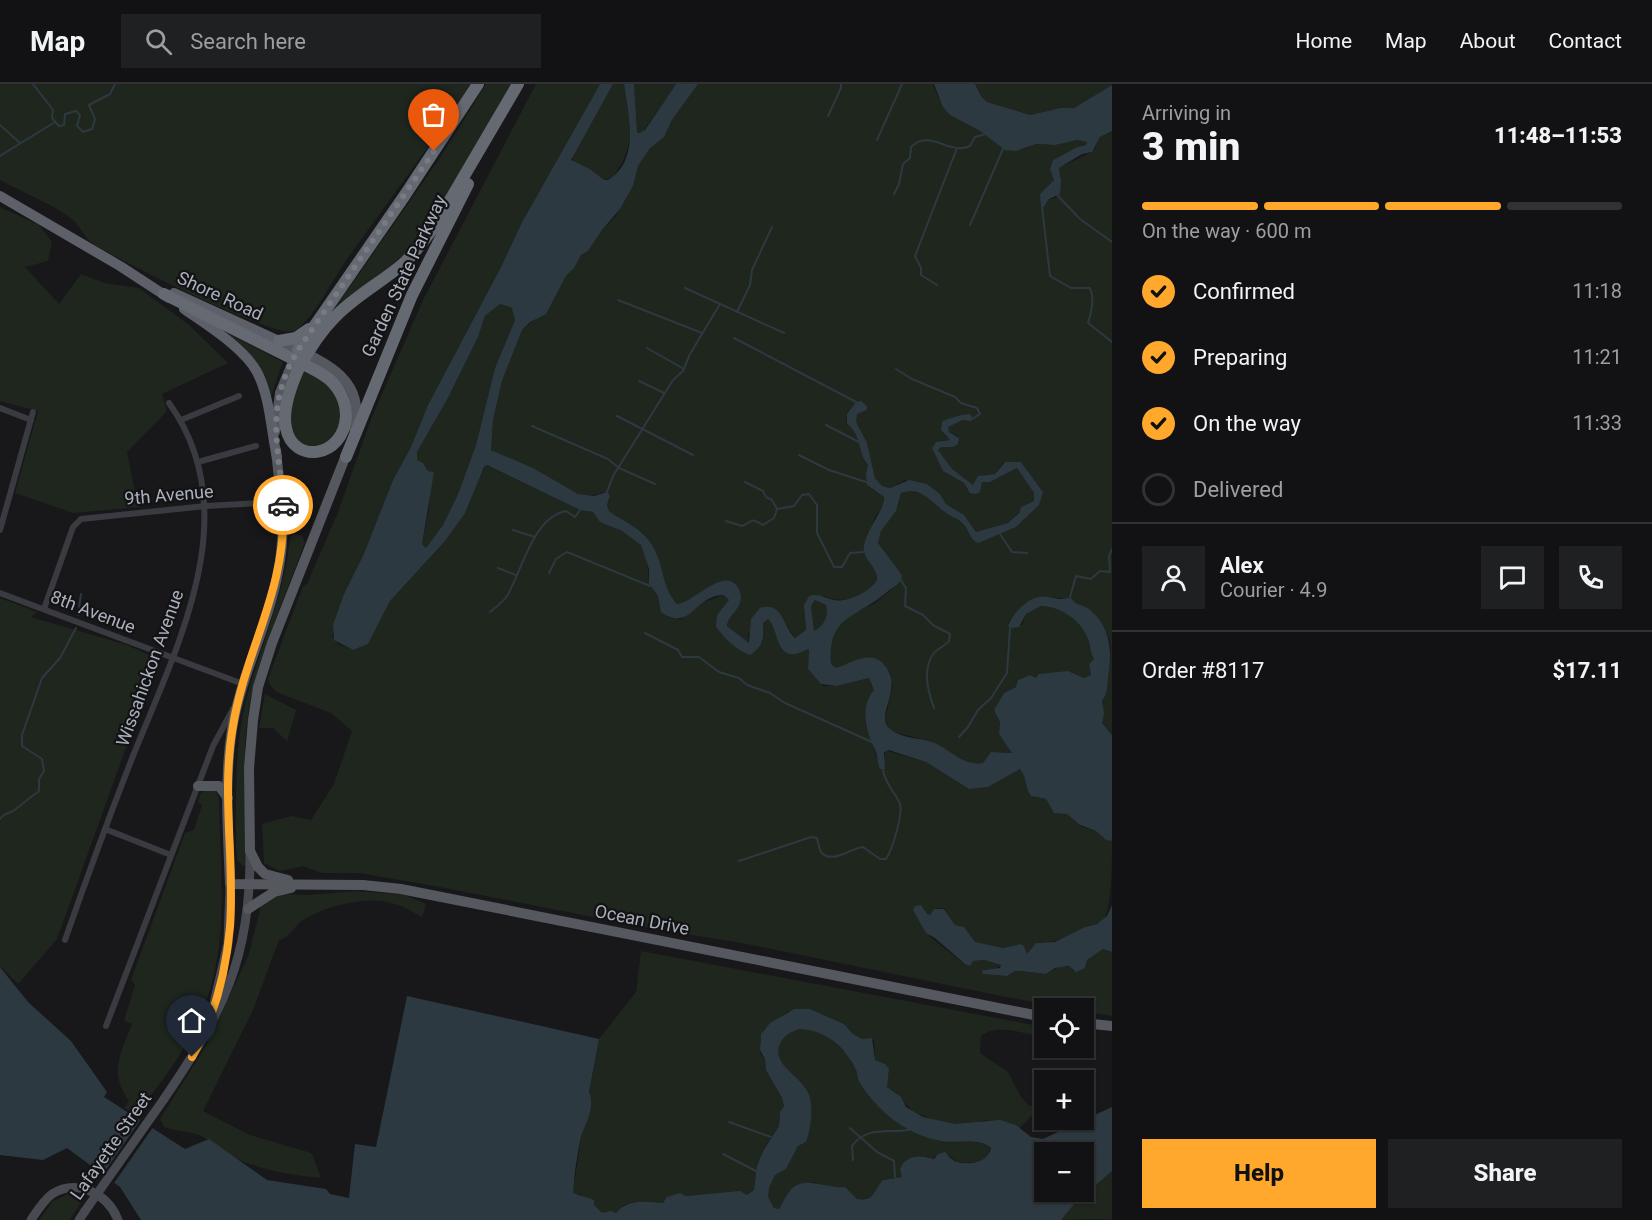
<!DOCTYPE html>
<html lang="en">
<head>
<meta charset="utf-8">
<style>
	:root { --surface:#121214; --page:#1f2022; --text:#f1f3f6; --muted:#9c9ea0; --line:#313234; --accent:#ffa82c }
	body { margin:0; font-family:Roboto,sans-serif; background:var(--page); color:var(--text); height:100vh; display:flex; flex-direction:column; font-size:22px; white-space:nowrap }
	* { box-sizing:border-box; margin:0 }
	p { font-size:20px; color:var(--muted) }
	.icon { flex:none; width:33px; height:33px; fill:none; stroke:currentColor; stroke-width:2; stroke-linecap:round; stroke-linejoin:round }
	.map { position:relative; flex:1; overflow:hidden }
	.side { display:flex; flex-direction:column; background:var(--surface); width:540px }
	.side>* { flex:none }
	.fabs { position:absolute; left:1034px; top:914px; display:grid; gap:12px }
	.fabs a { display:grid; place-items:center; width:60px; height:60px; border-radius:0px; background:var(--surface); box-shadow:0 2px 4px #0004,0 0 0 2px var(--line); font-size:30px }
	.pin { position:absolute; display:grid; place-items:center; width:51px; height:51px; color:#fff; margin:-62px -26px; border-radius:50% 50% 50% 0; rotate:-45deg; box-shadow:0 0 6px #0007 }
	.pin .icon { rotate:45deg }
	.courier { position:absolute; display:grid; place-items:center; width:60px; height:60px; margin:-30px; border:4px solid #ffa82c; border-radius:50%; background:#fff; color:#222; box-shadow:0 2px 8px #0007 }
	.summary em { font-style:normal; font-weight:800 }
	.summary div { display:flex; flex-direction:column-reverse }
	.summary { display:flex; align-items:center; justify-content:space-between; height:102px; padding:0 30px }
	h1 { font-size:39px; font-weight:800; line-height:45px }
	.bar { display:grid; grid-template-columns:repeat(4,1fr); gap:9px 6px; align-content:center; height:72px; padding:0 30px }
	.bar i { height:8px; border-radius:4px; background:var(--line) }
	.bar .selected { background:var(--accent) }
	.bar p { grid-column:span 4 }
	.line { display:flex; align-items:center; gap:15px; padding:0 30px; border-top:2px solid var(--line) }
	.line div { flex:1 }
	.round { display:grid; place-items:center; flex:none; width:63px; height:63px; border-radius:0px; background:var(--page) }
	ol { padding:0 30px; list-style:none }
	li { display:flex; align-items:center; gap:18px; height:66px }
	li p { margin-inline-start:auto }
	li .icon { padding:6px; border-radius:50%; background:var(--accent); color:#111; stroke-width:4 }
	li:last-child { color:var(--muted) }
	li i { width:33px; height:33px; border:3px solid var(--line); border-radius:50% }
	.primary-button { display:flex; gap:12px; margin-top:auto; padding:12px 30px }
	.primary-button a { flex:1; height:69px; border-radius:0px; background:var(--accent); color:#111; font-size:24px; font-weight:800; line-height:69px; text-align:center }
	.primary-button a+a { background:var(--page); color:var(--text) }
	header { display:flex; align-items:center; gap:36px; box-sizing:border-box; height:84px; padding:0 30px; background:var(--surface); border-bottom:2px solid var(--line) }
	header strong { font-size:28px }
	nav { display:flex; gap:33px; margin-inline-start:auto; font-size:21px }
	.search { width:420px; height:54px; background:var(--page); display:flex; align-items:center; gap:15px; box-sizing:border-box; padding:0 21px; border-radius:0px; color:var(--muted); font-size:22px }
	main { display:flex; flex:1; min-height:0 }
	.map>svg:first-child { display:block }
	.green { fill:#1e261e }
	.water { fill:#2d3940; fill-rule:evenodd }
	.pier { fill:#18181b }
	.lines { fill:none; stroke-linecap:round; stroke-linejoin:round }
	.stream { stroke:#2d3940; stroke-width:2 }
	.minor { stroke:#393b40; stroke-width:6 }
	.secondary { stroke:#474a50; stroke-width:9 }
	.primary { stroke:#55585f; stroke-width:10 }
	.trunk { stroke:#5d6068; stroke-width:10 }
	.motorway { stroke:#656971; stroke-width:12 }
	.secondary-bridge { stroke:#474a50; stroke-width:9 }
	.done { stroke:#777b83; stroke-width:6; stroke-dasharray:0 10.8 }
	.route { stroke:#ffa82c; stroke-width:8 }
	.labels { text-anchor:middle; stroke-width:4.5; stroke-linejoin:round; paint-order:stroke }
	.street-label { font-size:18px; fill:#aab0bb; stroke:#131316 }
</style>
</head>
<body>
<header>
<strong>Map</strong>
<div class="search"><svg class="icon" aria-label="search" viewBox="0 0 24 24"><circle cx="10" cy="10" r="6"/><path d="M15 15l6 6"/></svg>Search here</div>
<nav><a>Home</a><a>Map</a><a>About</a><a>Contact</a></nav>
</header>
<main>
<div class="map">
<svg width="1112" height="1136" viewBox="0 0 1112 1136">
	<rect width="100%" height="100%" fill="#18181b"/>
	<g class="green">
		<path d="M0,0H471C431,61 387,119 345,178C334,194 311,239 294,247C275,255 116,175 92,159C84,154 80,141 72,135C51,119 23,109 0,96Z"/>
		<path d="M486,0H511L471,73L427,142L406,169L337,225L335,224L440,74Z"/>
		<path d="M536,0H600L521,140L501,183L428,321L411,363L393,396L365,470L344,510L332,552L338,560L353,566L368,560L390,517L445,457L486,381L580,426L593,428C605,446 627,444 640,460C649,470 647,485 649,497C650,504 655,508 659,513V520L680,536L701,519L724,511L729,516L717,531L720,549L742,567L757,566C765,557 764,550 763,539L768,534L773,540L783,566L795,570L809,565L808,585L823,602H836L869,594L874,606L867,619L865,629L866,642L877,674L885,673V666L926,678L967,704L988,703L1020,685C1027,694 1026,704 1033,713L1046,715L1053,727L1068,730L1082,743L1096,747L1106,756L1112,757C1112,776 1112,823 1104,835C1098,841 1089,840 1082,845C1070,853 1054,860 1039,858L1029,870L1026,869L1025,863L1021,860L1003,864L975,859L964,843L955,841L944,824L934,825L930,831L926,830L924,824L929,852L962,878L984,876L1001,881L995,886L985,885L982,890L1007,892L1015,887H1022L1046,890L1059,883H1071L1072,887L1086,883L1087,876L1103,865L1112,868V932L1083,927V924H1067L1001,912L742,859L654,845L445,804L360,789H322L303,782L280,787L264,779L262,740L291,732L311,736L334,700L352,647L331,629L276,608L270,601L268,595L303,502L307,500L338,428L371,335L423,216Z"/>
		<path d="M613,0H624C629,40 638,59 613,93L604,96L590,85L573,78L572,72Z"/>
		<path d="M634,0H676L642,49L637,48Z"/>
		<path d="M698,0H933L937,10L950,31L980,47L1003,64L1020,66L1036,60L1049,61L1077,56L1087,58L1086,61L1079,62L1056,74L1051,88L1054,94L1052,99L1040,110L1045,122L1050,115L1056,114L1061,92L1059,84C1066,80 1090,70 1094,66C1097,62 1097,57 1100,53L1112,47V651L1102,639C1104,632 1101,620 1103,616C1107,602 1112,573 1110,557C1095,512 1033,494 1008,540L1022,541L1026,530L1041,522C1059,522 1081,536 1087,552C1090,560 1089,568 1094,575L1089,580L1091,591L1084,594L1068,587L1049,591L1043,589L1036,594L1030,591L1020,595L1016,603L1004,609L994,626L1000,638L999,648L1012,669L991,668L983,679H969L929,657L894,648L889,645L885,635L893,603L890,588L865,574L836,584L831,580L830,559L836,546L851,530L874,520L898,500L902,491L878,459L881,447L898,422L901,409L908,407L926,411L935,420L965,442L972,456C1004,451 1031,439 1043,408L1021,378L1003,379L995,390L983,391L973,401L951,385L938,366L941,363H949L958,352L949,348L947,344L951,340L967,336L966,330L955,335H947L944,350L950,356L939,357L933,362L946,389L964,399L967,405L980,408L982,398L994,396L1017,384L1034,409V417L1021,423C1016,439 993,447 976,448L964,431L946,420L940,410L927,400L905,396L890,404L882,402L875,394L867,359L855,338L857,330L868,325L848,327L846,336C849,341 853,343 856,348C863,359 860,370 868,380L866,386L870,404L884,413L883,422L875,433L864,470L876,486L877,496C868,513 840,521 824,512L804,521L806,546L795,554L776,525L748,550L749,559L727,542C728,531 741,526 741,513C741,508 739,504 735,501C720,486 694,518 677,520C660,500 664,482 652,461C642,443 624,438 609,427L607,421L610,414L603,408C579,421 554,395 534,385C520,378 505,373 491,366L493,336L502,297L522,246L550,222L566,192L571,187L581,171L588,167L602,146L616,132L633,102L638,82L650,64L667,47L672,36Z"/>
		<path d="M975,0H1112V1L1074,24L1057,25L1030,31L987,18L981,12Z"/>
		<path d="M0,123L39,141L52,158L48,177L25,183L59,220L81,190L104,199L139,204L189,241L228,279L162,310L167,327L127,368L138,423L73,429L15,409L38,327L0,317Z"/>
		<path d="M500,220L513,225L515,236L495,284L476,361L458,410L443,441L426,464L422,460L429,425L431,387H428L423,379L417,376V368L448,314L478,253L485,232Z"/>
		<path d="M221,246L283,278L271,313Z"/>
		<path d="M304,286L331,301L342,322L341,343L329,360C324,361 316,364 310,364C272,360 297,305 304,286Z"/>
		<path d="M293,450L302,452L305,458C287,507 266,555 253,606C248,623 247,642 245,660L246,781L243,782L237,776L236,763C236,716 234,668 245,621C259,564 285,512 290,453Z"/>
		<path d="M0,514L37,528L31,533L127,561L158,575L57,855L18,900L0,882Z"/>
		<path d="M815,516L826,521C829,532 824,542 814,547L811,522Z"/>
		<path d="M265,610L296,626L287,657L273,644H259Z"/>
		<path d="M208,705L216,707L219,715C220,788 231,867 199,935C184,970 159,1000 137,1030L124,1024L129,1017C108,988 121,969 132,940L124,937L135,901L131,896L185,749L194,746L202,721L198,718L201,709Z"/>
		<path d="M356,807L405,811L426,820L422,833C415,829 408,825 401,822C372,810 329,820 303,836C294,842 291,853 279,856L253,926L203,1027L250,1051L308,1068L312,1070L321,1094C293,1091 271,1088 244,1078C227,1071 214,1056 196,1050C186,1047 175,1047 164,1043L160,1035L207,960L249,870L261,822L272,813L285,810L308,811Z"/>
		<path d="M641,867L1044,943V953C1024,950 998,939 981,952L980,969L1008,988L1021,1013L1029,1022L1044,1018V1023L1038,1025L1019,1045L1016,1041L984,1036L975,1040H955L935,1036L913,1028L896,1009L887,1003L886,996L889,989L885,980L875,976L874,956L862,955L853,950L844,940L810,925L788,927L764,945L760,956V969L765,976L766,986L782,1014L784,1022L779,1033V1042L763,1066L757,1082L754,1106L747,1111L740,1108L686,1112L680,1109C675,1112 668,1118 662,1119C646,1122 630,1110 616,1129H602L580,1110H573V1103C577,1087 578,1071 581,1055C584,1040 596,1024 589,1009L599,955L636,908Z"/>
		<path d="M800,945H809L827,952L849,972C850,979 855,982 857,988C865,1020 909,1049 940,1057C956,1061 977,1053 990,1064C988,1081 969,1079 956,1078L948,1070H938L932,1075L927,1072L901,1094L886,1095C876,1105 873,1117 857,1115L845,1103L831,1104L814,1098L789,1108L779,1125L774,1124L767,1113L769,1103L775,1090L786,1085L798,1062L806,1058C811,1046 813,1020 808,1008C800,991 769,979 781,958C785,951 792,947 800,945Z"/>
		<path d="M1112,1087V1136C1095,1134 1079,1136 1061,1136L1076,1118Z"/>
		<path d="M68,1110L85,1112L70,1136H39L53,1117Z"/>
	</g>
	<g class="water">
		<path d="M600,0H613L571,76L590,85L604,96H608C641,76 628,31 624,0H634L637,48L639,49L645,46L676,0H698L672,36L664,53L650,64L638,82L633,102L620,125L602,146L588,167L581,171L574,184L566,192L546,230L530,238L522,246L502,297L493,336L491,366L533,384L578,410L594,412L607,408L610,412L607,421L609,427C624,438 641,443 652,461C665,482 660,500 677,520C694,518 720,486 735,500C739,504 741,508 741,513C741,526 728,531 727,542L749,559L751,535L760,524C783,517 783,543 795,554L806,546L804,521L809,512C820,509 824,514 833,516C847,519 870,508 877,496C878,482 861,475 864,462C867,444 885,426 884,413L867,401L866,389L868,381C856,365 864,356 847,339V330L856,318L861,317L867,322V326L857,330L856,338L867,359L875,394L882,402L890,404L909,396L927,400L940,410L946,420L964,431L976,448L1008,439L1019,429L1021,423L1034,417V409L1017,384L990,398H982L980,408L976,410L970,409L964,399L943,387L932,364L936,358L950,356L941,346L942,338C945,335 964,330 970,330L972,333L971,337L963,336L948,343L949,348L959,354L958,360L953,363H941L938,366L952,385L973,401L978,392L995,390L1005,378H1021L1043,408L1039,421L1016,443L978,459C969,455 970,448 964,441C959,435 951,433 945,428C930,418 922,402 901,409L896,427L881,447L878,459L902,491L901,496C897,502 892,504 887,508C856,535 827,531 831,580L836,584C853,578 873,564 886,583C903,606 875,631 889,644C901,656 923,653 937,660C952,668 965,682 983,679L991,668L1012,669L999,650L1000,638L994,626L1004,609L1016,603L1018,596L1030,591L1036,594L1039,590L1068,587L1084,594L1091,591L1089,580L1094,575C1089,567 1091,561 1087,553C1081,536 1059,522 1041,522L1026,530L1019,543L1011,544L1008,542C1012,530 1026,516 1038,513C1047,511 1055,515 1062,515C1065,515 1068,513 1071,514C1076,522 1083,520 1090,526C1109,542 1112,563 1109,586C1107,597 1109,608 1102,617L1104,630L1102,639L1112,651V757L1106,756L1096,747L1080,741L1067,730L1054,729L1046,715L1031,712C1025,703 1027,694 1020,685L988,703L969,705L926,678L889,666L884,668L885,685H880C877,679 878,673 876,668C866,648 859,624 874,606L869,594L836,602L821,600L808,585L809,565C806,566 800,569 796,570C775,573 779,545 768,535L763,539C764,554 764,562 750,571C736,566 725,555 716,543L717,531L729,516L724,511C693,511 692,549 661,528L658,512L649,500V485L641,461L622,447L600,438L593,428L580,426L487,381L484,383L465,429L445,457L390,517L368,560L353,566L334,556L333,541L344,510L364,470L393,396L411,363L428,321L501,183L521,140ZM500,220L512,224L515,236L495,284L476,361L458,410L443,441L426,464L422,460L434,388L428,387L423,379L417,376V368L448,314L478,253L485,232ZM815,516L826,521C829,532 824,542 814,547L811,522Z"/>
		<path d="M934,0H975L981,12L987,18L1030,31L1061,24H1074L1112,1V47L1100,53L1092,68L1082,70L1059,84L1061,96L1060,110L1049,115L1044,123H1041L1040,110L1054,96L1050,85L1053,76L1077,63L1086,61L1087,58L1077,56L1055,61L1036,60L1016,67L1005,66L980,47L950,31L943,23Z"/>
		<path d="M921,821L927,830L930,831L934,825H944L955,841L964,843L975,858L1003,864L1021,860L1024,862L1027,870L1036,859L1055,858L1085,843L1097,840L1107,832L1112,821V868L1103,865L1087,876L1085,884L1076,888L1069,882L1055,884L1046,890L1022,887H1015L1007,892L982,890L983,886L1000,884L1001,881L984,876L973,877L970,882L965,880L935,854L926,849L913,826L915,822Z"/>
		<path d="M0,883L28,918L71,957L107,1008L104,1013L185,1065L209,1055L267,1096L326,1105L330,1110L349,1114L355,1060L376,1063L407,912L599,955L589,1008C596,1023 585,1040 581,1053C577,1071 574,1091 573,1109L594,1116V1121L602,1129L611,1127L616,1129C628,1114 646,1118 663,1119L667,1113L680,1109L686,1112L740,1107L747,1111L754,1106L757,1082L763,1067L779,1042L780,1028L784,1022L782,1014L766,986L765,975L760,966L761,950L770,939L794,925H810L844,940L853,950L862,955L872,954L875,976L885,980L889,985L887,1003L901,1013L906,1023L923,1033L955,1040L1000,1036L1016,1041L1031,1053L1043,1055L1112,1023V1087L1076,1118L1061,1136H141L120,1103L67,1064L43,1076L0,1071ZM800,945C826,946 846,964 856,986C858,990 857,995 860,999C867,1011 880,1025 891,1034C905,1045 923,1054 941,1057C956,1060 979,1053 991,1064C988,1079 970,1081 957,1078C952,1077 949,1072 945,1068L938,1070L934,1075C921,1071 906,1070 900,1085L902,1093L883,1096C874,1106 874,1118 857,1115L845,1103C827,1106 803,1089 789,1108C785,1113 782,1120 779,1125L774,1124L768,1113L769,1104L775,1091L786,1085L798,1062L806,1058C811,1046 814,1020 808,1008C800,991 769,979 781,958C785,951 792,947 800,945ZM1044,1068H1083V1107H1044Z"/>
	</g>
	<path class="pier" d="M141,1035L154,1042L112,1102L101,1093Z"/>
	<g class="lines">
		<g class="stream">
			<path d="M33,0L53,26L52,34L59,42L64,41L65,30L76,27L80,31L77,42L83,48L92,45L95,35L89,21L110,10L115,0"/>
			<path d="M828,32L841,4V0"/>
			<path d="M0,41L20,59"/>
			<path d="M877,56L902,0"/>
			<path d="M0,72L55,38"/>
			<path d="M894,110L899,100L903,80L910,74L911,63C930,44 950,72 970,62L975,53L986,50"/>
			<path d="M1058,112L1080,135L1112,158"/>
			<path d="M1042,123L1050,192L1071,204H1090C1095,215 1091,229 1088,239L1112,258"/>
			<path d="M970,141L1003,65"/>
			<path d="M937,201L921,191V184L915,172L957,64"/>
			<path d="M685,204L784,249"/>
			<path d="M618,216L702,249"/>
			<path d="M737,228L750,201L752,186L772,143"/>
			<path d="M734,254L856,318"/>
			<path d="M647,264L684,285"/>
			<path d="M896,285L912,295L955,313L961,319L977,324L980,330L972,335"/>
			<path d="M639,297L664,309"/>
			<path d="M617,332L693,371"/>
			<path d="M826,341L861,359"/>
			<path d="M532,342L608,375L619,384L655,400"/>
			<path d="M799,371L829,386L866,398"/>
			<path d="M607,408L613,392L673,296L683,287L690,270L720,220"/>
			<path d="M777,425L794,422L802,411L809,410L817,421V449L834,483H842L850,469L863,468"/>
			<path d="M726,437L742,442C755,437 748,433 763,441L774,434L777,425L772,416L766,413L763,407L745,398"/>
			<path d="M513,446L535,453"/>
			<path d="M1000,450L1012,468L1027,469"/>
			<path d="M498,484L516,491"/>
			<path d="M549,489L556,475L567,468L650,502"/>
			<path d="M901,496L906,504L905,522L923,531L933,541L950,550L949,557C945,562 938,564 934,569C922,584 928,608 934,624"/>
			<path d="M1070,513L1076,492L1091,495L1100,487L1110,488L1109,472L1112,465"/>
			<path d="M490,528C496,523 503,518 507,512C522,487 533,433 566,427L575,433L580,426"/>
			<path d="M78,531L81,510"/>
			<path d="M645,549L678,566L682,573H699L719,588L739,594L747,601L770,609L785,619L872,658"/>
			<path d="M959,653L968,643L978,626L991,614L1007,589L1010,544"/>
			<path d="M0,735C5,728 10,730 16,725C24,718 31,713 39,707V695L44,687L42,675L22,662V651L42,594L60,574L76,544"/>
			<path d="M739,777L811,753L817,754C818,758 819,764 821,768C832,781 851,764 863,763L880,775H886C892,767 903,730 900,720C895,708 885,700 883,686"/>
			<path d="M729,1038L771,1053"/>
			<path d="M850,1044L877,1068L894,1077L895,1093"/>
			<path d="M723,1070L756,1087"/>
			<path d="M853,1076L852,1062C866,1042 888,1049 909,1046"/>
		</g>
		<g class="minor">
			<path d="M0,324L31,336"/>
			<path d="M181,336L239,312"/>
			<path d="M198,378L256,362"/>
			<path d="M0,446L33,328"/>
			<path d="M0,509L243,600"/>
			<path d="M44,525L73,443L81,435L206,422L282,418"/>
			<path d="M105,745L171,771"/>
			<path d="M65,856C86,796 108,736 131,677C175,566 249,430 169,319"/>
			<path d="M106,942L213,662L233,625"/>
		</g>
		<g class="secondary">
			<path d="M211,932L228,859L230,800"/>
			<path d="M164,1015C223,928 251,875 250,768"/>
			<path d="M31,1136C37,1127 43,1117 52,1110C77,1094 108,1110 118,1136"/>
			<path d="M79,1136L85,1127"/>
		</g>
		<g class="primary">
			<path d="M279,257C317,275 368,291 354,345"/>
			<path d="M275,348L280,309L297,268"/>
			<path d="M276,366C280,408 287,446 278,488C268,542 241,591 232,645C224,696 228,749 230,800L363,801L401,805L1044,933"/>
			<path d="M198,702H219L228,714"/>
			<path d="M288,796L265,790L258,783L250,767L249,684L253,636L258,603L272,559L348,366"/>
			<path d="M248,825L274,808L291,804"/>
			<path d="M1083,939L1112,942"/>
		</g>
		<g class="trunk">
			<path d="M0,112L120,182L169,214"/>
			<path d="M174,209L279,257"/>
			<path d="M184,225C207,241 244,264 257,288C270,313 271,346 277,374"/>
		</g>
		<g class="motorway">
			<path d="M164,210L293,275C305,281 319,287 329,295C340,305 346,318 346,332C344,374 293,381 286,344C282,326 291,302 298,286C308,267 320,248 335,233C355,212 382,198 404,179C416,168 426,154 436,140L518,0"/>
			<path d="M279,257L296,254L309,245"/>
			<path d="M298,266L405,111L478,0"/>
			<path d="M346,373L412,211L468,100"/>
		</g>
		<path class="secondary-bridge" d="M85,1127L164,1015"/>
	</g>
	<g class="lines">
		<path class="done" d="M283,421C279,360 264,324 298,266L434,67"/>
		<path class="route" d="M192,973C214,934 226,888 230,843C235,776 221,709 233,642C246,563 287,506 283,421"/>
	</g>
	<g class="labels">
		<g class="street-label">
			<text transform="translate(404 192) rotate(-65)" y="6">Garden State Parkway</text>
			<text transform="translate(220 212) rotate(25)" y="6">Shore Road</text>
			<text transform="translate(169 411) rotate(-5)" y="6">9th Avenue</text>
			<text transform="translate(93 528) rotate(21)" y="6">8th Avenue</text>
			<text transform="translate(150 584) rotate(-70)" y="6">Wissahickon Avenue</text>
			<text transform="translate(642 836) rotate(11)" y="6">Ocean Drive</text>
			<text transform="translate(111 1062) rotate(-55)" y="6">Lafayette Street</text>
		</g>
	</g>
</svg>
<div class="fabs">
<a><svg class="icon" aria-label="locate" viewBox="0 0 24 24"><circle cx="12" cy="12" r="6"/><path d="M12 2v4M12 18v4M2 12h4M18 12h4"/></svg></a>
<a>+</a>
<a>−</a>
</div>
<div class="pin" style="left:434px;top:67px;background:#ea580c"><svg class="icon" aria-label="bag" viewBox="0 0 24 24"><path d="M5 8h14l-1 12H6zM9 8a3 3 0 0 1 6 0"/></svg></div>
<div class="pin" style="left:192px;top:973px;background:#1f2937"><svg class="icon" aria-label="home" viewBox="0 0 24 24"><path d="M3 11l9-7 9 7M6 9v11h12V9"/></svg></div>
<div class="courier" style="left:283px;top:421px"><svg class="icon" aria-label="car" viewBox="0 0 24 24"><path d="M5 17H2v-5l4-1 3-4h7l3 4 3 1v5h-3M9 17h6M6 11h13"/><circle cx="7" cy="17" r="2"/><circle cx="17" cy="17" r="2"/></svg></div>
</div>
<section class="side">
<div class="summary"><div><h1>3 min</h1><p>Arriving in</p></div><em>11:48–11:53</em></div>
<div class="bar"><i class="selected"></i><i class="selected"></i><i class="selected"></i><i></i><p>On the way · 600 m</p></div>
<ol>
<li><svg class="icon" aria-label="check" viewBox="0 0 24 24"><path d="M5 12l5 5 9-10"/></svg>Confirmed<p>11:18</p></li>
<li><svg class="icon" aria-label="check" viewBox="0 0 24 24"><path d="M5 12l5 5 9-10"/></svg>Preparing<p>11:21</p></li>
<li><svg class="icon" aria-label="check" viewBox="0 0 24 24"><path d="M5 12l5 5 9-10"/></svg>On the way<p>11:33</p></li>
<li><i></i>Delivered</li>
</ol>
<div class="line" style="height:108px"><a class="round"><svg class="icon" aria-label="person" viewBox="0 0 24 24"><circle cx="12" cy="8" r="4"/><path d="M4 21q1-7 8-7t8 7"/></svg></a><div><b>Alex</b><p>Courier · 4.9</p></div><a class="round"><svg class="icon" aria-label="chat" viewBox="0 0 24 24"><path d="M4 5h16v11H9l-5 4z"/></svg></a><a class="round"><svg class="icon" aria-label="phone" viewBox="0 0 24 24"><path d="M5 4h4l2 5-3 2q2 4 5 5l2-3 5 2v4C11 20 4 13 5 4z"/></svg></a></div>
<div class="line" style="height:78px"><div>Order #8117</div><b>$17.11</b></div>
<div class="primary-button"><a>Help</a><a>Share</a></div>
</section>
</main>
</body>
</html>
